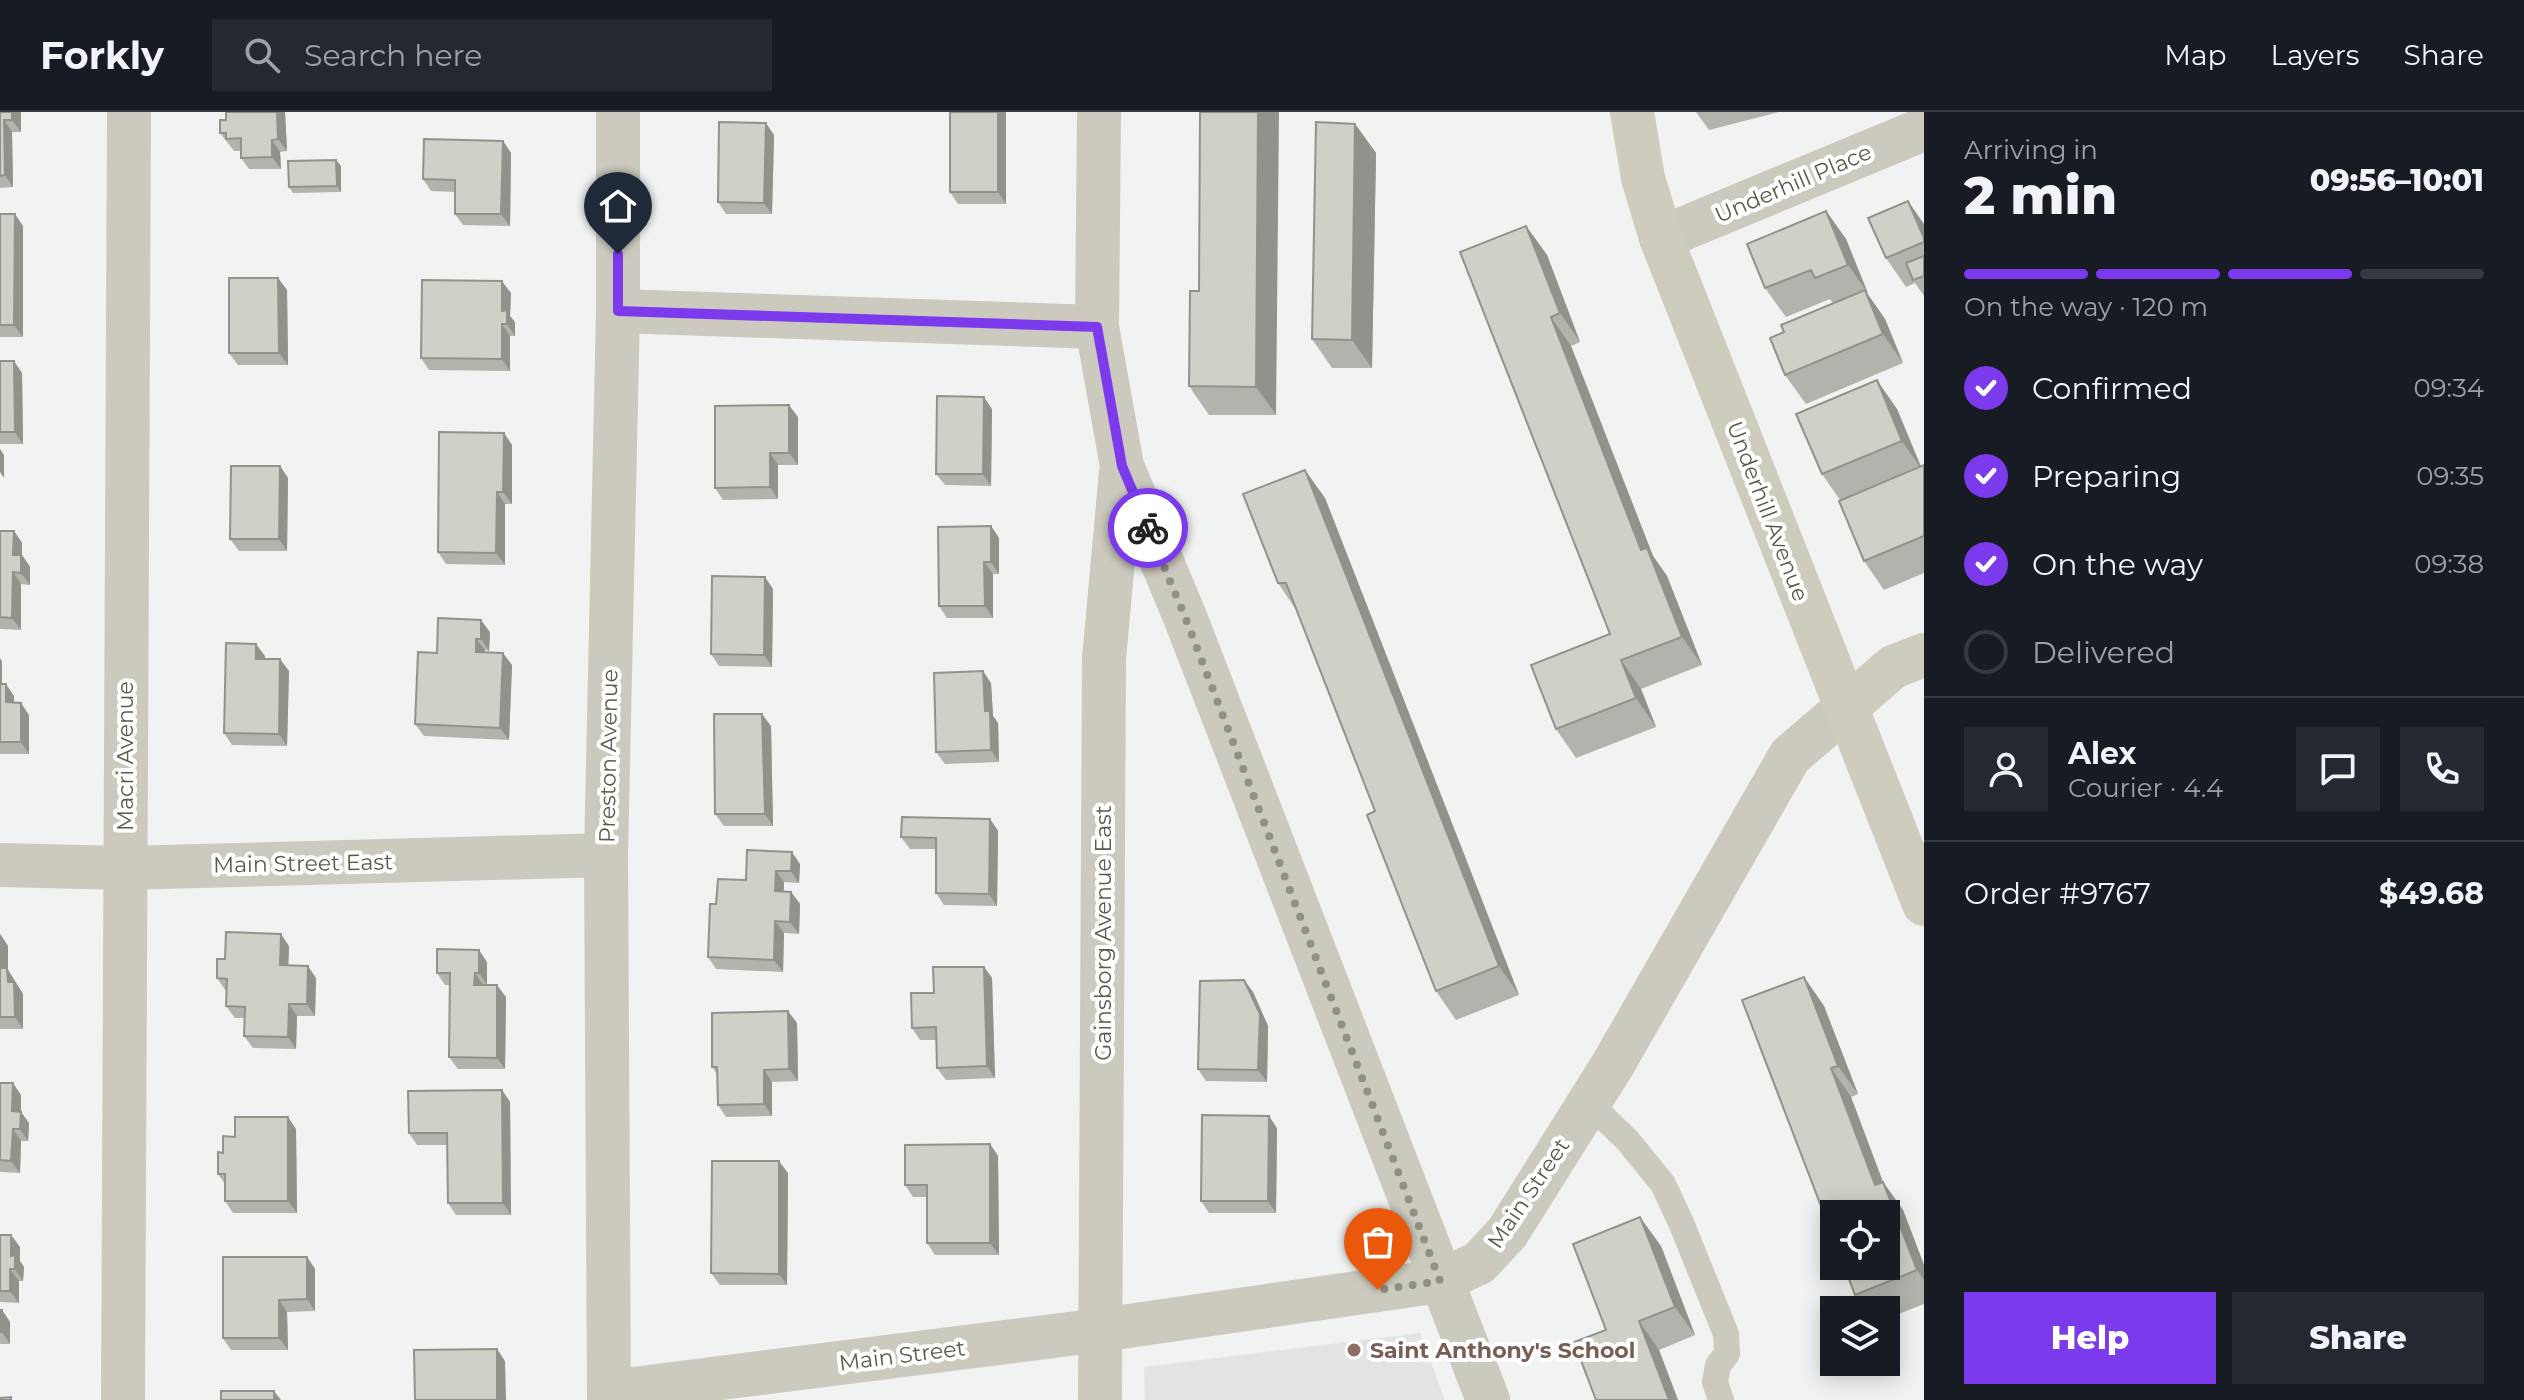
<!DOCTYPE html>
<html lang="en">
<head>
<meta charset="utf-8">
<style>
	:root { --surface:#171b24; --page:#242831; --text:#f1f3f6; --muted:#9ea1a6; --line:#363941; --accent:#7c3aed }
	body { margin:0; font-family:Montserrat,sans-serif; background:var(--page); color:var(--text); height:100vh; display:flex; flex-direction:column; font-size:30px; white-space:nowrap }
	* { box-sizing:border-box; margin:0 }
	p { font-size:26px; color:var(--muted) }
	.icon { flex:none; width:44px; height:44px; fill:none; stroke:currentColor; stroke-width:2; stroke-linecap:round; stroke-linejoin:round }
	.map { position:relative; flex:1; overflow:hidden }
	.sheet { display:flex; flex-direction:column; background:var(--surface); width:600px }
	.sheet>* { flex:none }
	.controls { position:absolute; left:1820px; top:1088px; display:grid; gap:16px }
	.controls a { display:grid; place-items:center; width:80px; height:80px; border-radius:0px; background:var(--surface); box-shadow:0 4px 20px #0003; font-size:40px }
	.pin { position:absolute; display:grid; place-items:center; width:68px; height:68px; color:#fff; margin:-82px -34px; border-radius:50% 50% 50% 0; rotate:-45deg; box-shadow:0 0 8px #0007 }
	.pin .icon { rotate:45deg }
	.courier { position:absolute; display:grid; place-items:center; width:80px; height:80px; margin:-40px; border:6px solid #7c3aed; border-radius:50%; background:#fff; color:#222; box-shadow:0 2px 10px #0007 }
	.overview em { font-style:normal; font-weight:800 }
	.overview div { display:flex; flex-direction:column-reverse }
	.overview { display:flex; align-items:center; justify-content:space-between; height:136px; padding:0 40px }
	h1 { font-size:52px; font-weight:800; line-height:60px }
	.bar { display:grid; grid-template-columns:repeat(4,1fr); gap:12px 8px; align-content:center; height:96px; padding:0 40px }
	.bar i { height:10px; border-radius:6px; background:var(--line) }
	.bar .active { background:var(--accent) }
	.bar p { grid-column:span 4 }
	.line { display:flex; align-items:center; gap:20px; padding:0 40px; border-top:2px solid var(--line) }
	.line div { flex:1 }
	.round { display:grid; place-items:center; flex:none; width:84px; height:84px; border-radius:0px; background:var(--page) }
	ol { padding:0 40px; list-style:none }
	li { display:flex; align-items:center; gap:24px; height:88px }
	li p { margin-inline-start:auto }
	li .icon { padding:8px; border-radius:50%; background:var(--accent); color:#fff; stroke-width:4 }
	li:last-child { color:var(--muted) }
	li i { width:44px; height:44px; border:4px solid var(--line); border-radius:50% }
	.cta { display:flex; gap:16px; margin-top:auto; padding:16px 40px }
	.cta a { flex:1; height:92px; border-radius:0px; background:var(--accent); color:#fff; font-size:32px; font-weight:800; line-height:92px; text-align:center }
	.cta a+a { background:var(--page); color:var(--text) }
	header { display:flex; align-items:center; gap:48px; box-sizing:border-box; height:112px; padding:0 40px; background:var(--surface); border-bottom:2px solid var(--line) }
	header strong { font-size:38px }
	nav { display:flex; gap:44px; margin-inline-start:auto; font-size:28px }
	.search { width:560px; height:72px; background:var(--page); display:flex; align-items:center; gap:20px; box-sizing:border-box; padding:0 28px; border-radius:0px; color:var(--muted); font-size:30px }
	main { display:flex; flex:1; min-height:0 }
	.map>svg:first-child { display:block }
	.education { fill:#e2e4e4 }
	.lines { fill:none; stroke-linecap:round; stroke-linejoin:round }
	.lane { stroke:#cccabe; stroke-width:26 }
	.street { stroke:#cccabe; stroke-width:44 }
	.secondary { stroke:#ceccbc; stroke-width:44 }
	.wall { fill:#b2b3ac }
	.shaded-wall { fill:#91928c }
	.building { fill:#cfd0c8; stroke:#91928c; stroke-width:2 }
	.done { stroke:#919085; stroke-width:8; stroke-dasharray:0 14.4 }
	.route { stroke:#7c3aed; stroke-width:10 }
	.education-dot { fill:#8d6e63; stroke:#fff; stroke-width:3 }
	.labels { text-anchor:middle; stroke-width:8; stroke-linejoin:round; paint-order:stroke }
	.street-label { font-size:22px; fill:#5d5a4a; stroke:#fff }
	.education-label { font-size:22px; font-weight:bold; fill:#785e54; stroke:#fff; text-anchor:start }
</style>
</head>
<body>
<header>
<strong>Forkly</strong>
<div class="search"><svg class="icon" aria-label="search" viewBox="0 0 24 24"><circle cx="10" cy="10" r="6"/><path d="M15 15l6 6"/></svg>Search here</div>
<nav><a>Map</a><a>Layers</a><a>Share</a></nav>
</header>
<main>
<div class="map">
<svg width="1924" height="1288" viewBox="0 0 1924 1288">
	<rect width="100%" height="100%" fill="#f1f3f3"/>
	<path class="education" d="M1420,1221L1445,1288H1145L1144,1255Z"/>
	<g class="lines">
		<path class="lane" d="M1589,991L1628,1029L1663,1072L1682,1113L1726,1222L1727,1242L1718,1253L1715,1270L1721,1288"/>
		<g class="street">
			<path d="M1099,0L1097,215L1122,354L1185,505L1488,1288"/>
			<path d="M1661,126L1924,17"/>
			<path d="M618,199L1097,215"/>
			<path d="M0,753L124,756L606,743"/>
			<path d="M609,1280L1101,1218L1440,1169L1479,1151L1507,1121L1612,954L1790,644L1846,596"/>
			<path d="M123,1288L129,0"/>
			<path d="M609,1288L606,743L618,199V0"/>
			<path d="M1100,1288L1104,547L1121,360"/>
		</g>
		<g class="secondary">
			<path d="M1632,0L1643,66L1661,126L1924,792"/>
			<path d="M1846,596L1893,555L1924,543"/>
		</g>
	</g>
	<g class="wall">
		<path d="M0,0H21V20H12L13,75L0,76Z"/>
		<path d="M285,0L287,39L280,40L281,57H249L241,46V39H234L220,21L226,8Z"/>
		<path d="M950,0H1006V92H958L950,80Z"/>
		<path d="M1696,0H1779L1709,18Z"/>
		<path d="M1355,12L1376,41L1372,256H1332L1312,227Z"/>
		<path d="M774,23L772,102H726L718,90Z"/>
		<path d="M503,29L511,41L510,114L463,113L455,102V80L431,79L423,67Z"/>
		<path d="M336,48L341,54V80L293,81L289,75Z"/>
		<path d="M1826,99L1846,127L1867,182L1885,207L1903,251L1806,292L1785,263L1784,220L1833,192L1830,187L1786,205L1765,176Z"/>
		<path d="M0,102L23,114V225H0Z"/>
		<path d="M1924,112V184L1915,171L1906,175L1886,146Z"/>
		<path d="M1526,114L1547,143L1580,230L1571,234L1653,444L1667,464L1702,553L1641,577L1656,615L1576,646L1556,617L1610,522Z"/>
		<path d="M278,166L287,178L288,253H238L229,241Z"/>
		<path d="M1190,179L1276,303H1209L1189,274Z"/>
		<path d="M511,181L510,204L515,210V224H510V259L429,258L421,246Z"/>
		<path d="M0,249L22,261L23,332H0Z"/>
		<path d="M992,297L991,374L945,373L936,362Z"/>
		<path d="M1897,297L1921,354L1924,353V461L1884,478L1864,449L1840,388L1822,362Z"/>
		<path d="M798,305V353H778V387L723,388L715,376Z"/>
		<path d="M504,321L512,333V392H505V453L446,452L438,440Z"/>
		<path d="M280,354L288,366L287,439H239L230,427Z"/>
		<path d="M1325,386L1519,883L1456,908L1436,879L1375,699L1297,499L1278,471Z"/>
		<path d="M991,414L999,426V462H993V506H947L939,494Z"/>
		<path d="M0,419H14L22,431V443L30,455V473L21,472V518L0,517Z"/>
		<path d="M773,477L772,555L719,554L711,542Z"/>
		<path d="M490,520L489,539L485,538V540L512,553L509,628L424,624L415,612L437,541Z"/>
		<path d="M265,544V547L289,559L287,634L232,633L224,621Z"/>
		<path d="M0,546L2,550V572L14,584V591L29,603V642H0Z"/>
		<path d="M991,571L993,604L998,611L999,650L945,652L936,640Z"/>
		<path d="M771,614L773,714H724L715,702Z"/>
		<path d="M990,707L998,719L997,794L944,793L936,781V737H910L901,725Z"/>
		<path d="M800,752L799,771L784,770V780H791L800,792L799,822L784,821L783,860L716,857L708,845L716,792L746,768Z"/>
		<path d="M0,822L8,834V858L23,882V917H0Z"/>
		<path d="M289,834L288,853L316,866L315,904H297L296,937L253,936L244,924L245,906H235L226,894V878H225L217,866L225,847Z"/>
		<path d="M487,850V873L506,885L505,957H458L449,945L450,873H445L437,861Z"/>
		<path d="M984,855L992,866L995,966L946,968L937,956V928H920L912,916L934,881Z"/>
		<path d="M1804,865L1824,894L1858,982L1851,985L1883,1070L1903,1098L1924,1153V1192L1886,1207V1198H1866L1855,1183L1834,1102Z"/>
		<path d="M1244,868L1253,880L1268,914L1267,970L1206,969L1198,957Z"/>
		<path d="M797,911L798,969L772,970V1004L726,1005L718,993L717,962L712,955Z"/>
		<path d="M0,971L21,983V1000L29,1011L28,1029H21L20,1061L0,1060Z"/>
		<path d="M502,978L510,990L511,1103H456L448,1091L447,1033H417L409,1021Z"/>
		<path d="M1277,1016L1276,1101H1209L1201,1089Z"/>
		<path d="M296,1017L297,1101H233L225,1089V1072L218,1062L223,1041L235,1025Z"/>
		<path d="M990,1032L998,1044L999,1143H935L927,1131V1085H913L905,1073Z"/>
		<path d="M788,1061L787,1173H720L711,1161Z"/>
		<path d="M0,1123H11L20,1135V1149L24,1155L23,1169H19V1191L0,1190Z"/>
		<path d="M1661,1134L1695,1223L1659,1238L1678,1288H1596L1606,1218Z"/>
		<path d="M307,1145L315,1157V1199L287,1200L288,1238H231L223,1226Z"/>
		<path d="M0,1198H2L10,1210V1232H0Z"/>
	</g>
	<g class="shaded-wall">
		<path d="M12,0H21V20L12,8Z"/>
		<path d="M277,0H285L287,39L278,27Z"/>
		<path d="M998,0H1006V92L998,80Z"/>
		<path d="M1258,0H1279L1276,303L1256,275Z"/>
		<path d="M4,8L12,20L13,75L5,63Z"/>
		<path d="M766,11L774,23L772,102L764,91Z"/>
		<path d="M1355,12L1376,41L1372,256L1352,228Z"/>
		<path d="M272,28L280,40L281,57L272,45Z"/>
		<path d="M503,29L511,41L510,114L501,102Z"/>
		<path d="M336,48L341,54V80L337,74Z"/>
		<path d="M1908,89L1924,112V126Z"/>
		<path d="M1826,99L1846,127L1868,181L1848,153Z"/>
		<path d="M15,102L23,114V225L14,213Z"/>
		<path d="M1526,114L1547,143L1580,230L1560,201Z"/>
		<path d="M278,166L287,178L288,253L279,241Z"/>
		<path d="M502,169L511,181L510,204L515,210V224L507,212L502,199Z"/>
		<path d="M1865,178L1885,207L1903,251L1883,222Z"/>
		<path d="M1551,205L1571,234L1653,444L1667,464L1702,553L1682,525L1641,438Z"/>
		<path d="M502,212L510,224V259L502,247Z"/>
		<path d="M14,249L22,261L23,332L15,320Z"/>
		<path d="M1877,268L1897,297L1922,358L1902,329Z"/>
		<path d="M984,285L992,297L991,374L983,362Z"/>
		<path d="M789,293L798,305V353L789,341Z"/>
		<path d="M504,321L512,333V392L503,380Z"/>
		<path d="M0,337L4,343V366L0,360Z"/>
		<path d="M770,341L778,353V387L770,375Z"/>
		<path d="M280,354L288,366L287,439L279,427Z"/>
		<path d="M1305,358L1325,386L1519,883L1499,854Z"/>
		<path d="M497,380L505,392V453L496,441Z"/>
		<path d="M991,414L999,426V462L991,450Z"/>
		<path d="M14,419L22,431V443L30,455V473L21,461L13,443Z"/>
		<path d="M984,450L993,462V506L985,494Z"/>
		<path d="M13,460L21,472V518L12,506Z"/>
		<path d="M765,465L773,477L772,555L764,543Z"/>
		<path d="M481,508L490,520L489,539L481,527Z"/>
		<path d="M476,527L485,538L484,552L476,540Z"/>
		<path d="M256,532L265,544V559L256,547Z"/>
		<path d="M503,541L512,553L509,628L500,616Z"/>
		<path d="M0,546L2,550V584L0,580Z"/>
		<path d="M280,547L289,559L287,634L279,622Z"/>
		<path d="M1621,548L1641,577L1656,615L1636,586Z"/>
		<path d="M983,559L991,571L993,604L998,611L999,650L991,638L985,599Z"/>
		<path d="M6,572L14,584V602L6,590Z"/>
		<path d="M21,591L29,603V642L21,630Z"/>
		<path d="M762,602L771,614L773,714L765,702Z"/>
		<path d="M990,707L998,719L997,794L989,782Z"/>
		<path d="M792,740L800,752L799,771L791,759Z"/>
		<path d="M776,759L784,770L783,791L775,779Z"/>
		<path d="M791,780L800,792L799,822L790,810Z"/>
		<path d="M775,809L784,821L783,860L774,848Z"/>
		<path d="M0,822L8,834V858L23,882V917L15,905L0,857Z"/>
		<path d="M281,822L289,834L288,865L280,853Z"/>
		<path d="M479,838L487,850V873L479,861Z"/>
		<path d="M308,854L316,866L315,904L307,892Z"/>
		<path d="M984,855L992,866L995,966L987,954Z"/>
		<path d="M475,861L483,873H474Z"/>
		<path d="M1804,865L1824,894L1858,982L1838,954Z"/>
		<path d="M1244,868L1253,880L1268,914L1267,970L1258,958Z"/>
		<path d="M497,873L506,885L505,957L497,946Z"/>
		<path d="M289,892L297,904L296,937L288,925Z"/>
		<path d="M788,899L797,911L798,969L789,957Z"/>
		<path d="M1831,956L1851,985L1895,1102L1875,1073Z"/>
		<path d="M764,958L772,970V1004L764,992Z"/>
		<path d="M13,971L21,983V1000L29,1011L28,1029L20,1017L12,999Z"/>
		<path d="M502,978L510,990L511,1103L503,1091Z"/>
		<path d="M1269,1004L1277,1016L1276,1101L1268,1089Z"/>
		<path d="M288,1005L296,1017L297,1101L288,1089Z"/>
		<path d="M13,1017L21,1029L20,1061L11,1049Z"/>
		<path d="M990,1032L998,1044L999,1143L990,1131Z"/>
		<path d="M779,1049L788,1061L787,1173L779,1162Z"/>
		<path d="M1883,1070L1903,1098L1924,1153V1168L1917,1158Z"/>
		<path d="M1640,1105L1661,1134L1695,1223L1675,1195Z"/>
		<path d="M11,1123L20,1135V1149L24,1155L23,1169L15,1157L11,1144Z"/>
		<path d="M307,1145L315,1157V1199L307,1187Z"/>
		<path d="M10,1157L19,1169V1191L10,1179Z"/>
		<path d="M279,1188L287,1200L288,1238L279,1226Z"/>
		<path d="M2,1198L10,1210V1232L2,1220Z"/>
		<path d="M1639,1209L1659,1238L1678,1288H1669Z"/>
		<path d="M497,1237L505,1249L506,1288H497Z"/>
		<path d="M274,1279L281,1288H274Z"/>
	</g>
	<g class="building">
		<path d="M0,0H12V8H4L5,63L0,64Z"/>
		<path d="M226,0H277L278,27L272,28V45L241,46V26L226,27V21H220V8H226Z"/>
		<rect x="950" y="0" width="48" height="80"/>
		<path d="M1200,0H1258L1256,275L1189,274L1190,179H1199Z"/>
		<path d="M719,10L766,11L764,91L718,90Z"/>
		<path d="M1316,10L1355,12L1352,228L1312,227Z"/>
		<path d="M424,27L503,29L501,102H455V68L423,67Z"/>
		<path d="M336,48L337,74L289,75L288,49Z"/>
		<path d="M1908,89L1924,126V130L1886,146L1868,106Z"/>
		<path d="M1826,99L1848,153L1815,166L1811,158L1765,176L1747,132Z"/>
		<path d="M0,102H15L14,213H0Z"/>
		<path d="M1526,114L1560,201L1551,205L1641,438L1647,436L1682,525L1621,548L1636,586L1556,617L1531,553L1610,522L1460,140Z"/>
		<path d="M1924,144V164L1913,168L1906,151Z"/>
		<path d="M229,166H278L279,241H229Z"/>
		<path d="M422,168L502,169V199L507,198V212H502V247L421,246Z"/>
		<path d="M1865,178L1883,222L1785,263L1770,226L1784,220L1781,213Z"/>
		<path d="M0,249H14L15,320H0Z"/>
		<path d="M1877,268L1902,329L1822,362L1796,302Z"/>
		<path d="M937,284L984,285L983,362H936Z"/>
		<path d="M789,293V341H770V375L715,376V294Z"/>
		<path d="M439,320L504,321L503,380H497L496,441L438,440Z"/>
		<path d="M1924,353V424L1864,449L1839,389Z"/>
		<path d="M231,354H280L279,427H230Z"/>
		<path d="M1305,358L1499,854L1436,879L1367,703L1375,699L1286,471H1278L1243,382Z"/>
		<path d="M991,414V450H984L985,494H939L938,415Z"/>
		<path d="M0,419H14L13,443H21V461L13,460L12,506L0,505Z"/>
		<path d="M712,464L765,465L764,543L711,542Z"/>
		<path d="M438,506L481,508V527H476V540L503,541L500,616L415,612L418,540L437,541Z"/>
		<path d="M226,531L256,532V547H280L279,622L224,621Z"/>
		<path d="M983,559L985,599H990L991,638L936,640L934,561Z"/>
		<path d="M0,572H6V590L21,591V630H0Z"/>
		<path d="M714,602H762L765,702H715Z"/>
		<path d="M902,705L990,707L989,782L936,781V726L901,725Z"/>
		<path d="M747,738L792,740L791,759H776L775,779L791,780L790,810L775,809L774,848L708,845L710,792H716L718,767L746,768Z"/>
		<path d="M226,820L281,822L280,853L308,854L307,892H289L288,925L244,924L245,895L226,894L227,867L217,866V847H225Z"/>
		<path d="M437,837L479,838V861H475L474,873H497V946L449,945L450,861H437Z"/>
		<path d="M933,855H984L987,954L937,956L936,915L912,916L911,881H934Z"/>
		<path d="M0,856H7L8,870H14L15,905H0Z"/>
		<path d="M1804,865L1838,954L1831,956L1875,1073L1883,1070L1917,1158L1855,1183L1844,1154H1886V1102H1834V1128L1742,888Z"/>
		<path d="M1244,868L1260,902L1258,958L1198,957L1200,869Z"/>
		<path d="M788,899L789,957L764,958V992L718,993L717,955H712V901Z"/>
		<path d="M0,971H13L12,999L21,1000L20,1017H13L11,1049L0,1048Z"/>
		<path d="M502,978L503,1091H448L447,1021H409L408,979Z"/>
		<path d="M1202,1003L1269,1004L1268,1089H1201Z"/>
		<path d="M235,1005H288V1089H225V1062H218V1040L223,1041V1024L235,1025Z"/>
		<path d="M990,1032V1131H927V1073H905V1033Z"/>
		<path d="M712,1049H779V1162L711,1161Z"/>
		<path d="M1640,1105L1675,1195L1639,1209L1669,1288H1596L1574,1230L1606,1218L1573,1132Z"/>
		<path d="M0,1123H11V1144L15,1143V1157H10V1179H0Z"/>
		<path d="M223,1145H307V1187L279,1188V1226H223Z"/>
		<rect x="0" y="1198" width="2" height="22"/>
		<path d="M497,1237V1288H415L414,1238Z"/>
		<rect x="221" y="1279" width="53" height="9"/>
		<path d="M11,1285V1288H0V1286Z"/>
	</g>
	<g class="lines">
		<path class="done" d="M1148,416L1185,505L1440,1169L1378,1178"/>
		<path class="route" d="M618,142V199L1097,215L1122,354L1148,416"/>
	</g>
	<circle class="education-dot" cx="1354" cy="1238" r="8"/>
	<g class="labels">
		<g class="street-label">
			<text transform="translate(1793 71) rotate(-23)" y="8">Underhill Place</text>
			<text transform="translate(1768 399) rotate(69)" y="8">Underhill Avenue</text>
			<text transform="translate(125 644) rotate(-90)" y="8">Macri Avenue</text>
			<text transform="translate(608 644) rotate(-89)" y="8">Preston Avenue</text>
			<text transform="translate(303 751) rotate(-1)" y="8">Main Street East</text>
			<text transform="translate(1103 821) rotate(-90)" y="8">Gainsborg Avenue East</text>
			<text transform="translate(1528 1081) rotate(-56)" y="8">Main Street</text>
			<text transform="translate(902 1243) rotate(-7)" y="8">Main Street</text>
		</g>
		<g class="education-label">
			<text x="1370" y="1246">Saint Anthony's School</text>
		</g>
	</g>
</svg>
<div class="controls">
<a><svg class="icon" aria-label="locate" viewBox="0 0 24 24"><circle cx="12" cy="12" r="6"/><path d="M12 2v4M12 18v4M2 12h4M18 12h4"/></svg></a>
<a><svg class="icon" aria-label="layers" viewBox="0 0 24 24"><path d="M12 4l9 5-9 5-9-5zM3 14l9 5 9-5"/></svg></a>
</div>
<div class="pin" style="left:1378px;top:1178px;background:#ea580c"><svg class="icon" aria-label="bag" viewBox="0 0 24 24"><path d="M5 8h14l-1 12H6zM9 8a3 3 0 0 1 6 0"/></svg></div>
<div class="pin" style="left:618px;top:142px;background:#1f2937"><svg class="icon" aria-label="home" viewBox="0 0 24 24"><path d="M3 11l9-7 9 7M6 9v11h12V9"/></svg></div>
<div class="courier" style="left:1148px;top:416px"><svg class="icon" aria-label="bike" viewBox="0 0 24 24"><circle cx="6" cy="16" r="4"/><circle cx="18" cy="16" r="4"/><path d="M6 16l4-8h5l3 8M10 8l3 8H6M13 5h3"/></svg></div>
</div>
<section class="sheet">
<div class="overview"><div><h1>2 min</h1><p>Arriving in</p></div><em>09:56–10:01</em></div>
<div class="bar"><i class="active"></i><i class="active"></i><i class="active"></i><i></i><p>On the way · 120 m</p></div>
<ol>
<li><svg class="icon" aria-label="check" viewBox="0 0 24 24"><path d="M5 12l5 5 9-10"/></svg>Confirmed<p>09:34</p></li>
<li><svg class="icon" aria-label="check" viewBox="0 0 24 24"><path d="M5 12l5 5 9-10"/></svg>Preparing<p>09:35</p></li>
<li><svg class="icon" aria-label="check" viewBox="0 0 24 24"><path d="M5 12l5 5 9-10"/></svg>On the way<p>09:38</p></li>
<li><i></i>Delivered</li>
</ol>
<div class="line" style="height:144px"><a class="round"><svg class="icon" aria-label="person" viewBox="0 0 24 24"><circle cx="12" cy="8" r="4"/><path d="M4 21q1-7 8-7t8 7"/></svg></a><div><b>Alex</b><p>Courier · 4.4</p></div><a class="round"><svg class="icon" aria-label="chat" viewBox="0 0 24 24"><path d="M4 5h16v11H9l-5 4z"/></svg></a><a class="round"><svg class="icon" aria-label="phone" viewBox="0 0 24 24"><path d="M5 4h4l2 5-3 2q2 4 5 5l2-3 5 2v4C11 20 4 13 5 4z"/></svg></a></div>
<div class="line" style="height:104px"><div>Order #9767</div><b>$49.68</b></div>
<div class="cta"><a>Help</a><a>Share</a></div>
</section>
</main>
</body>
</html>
